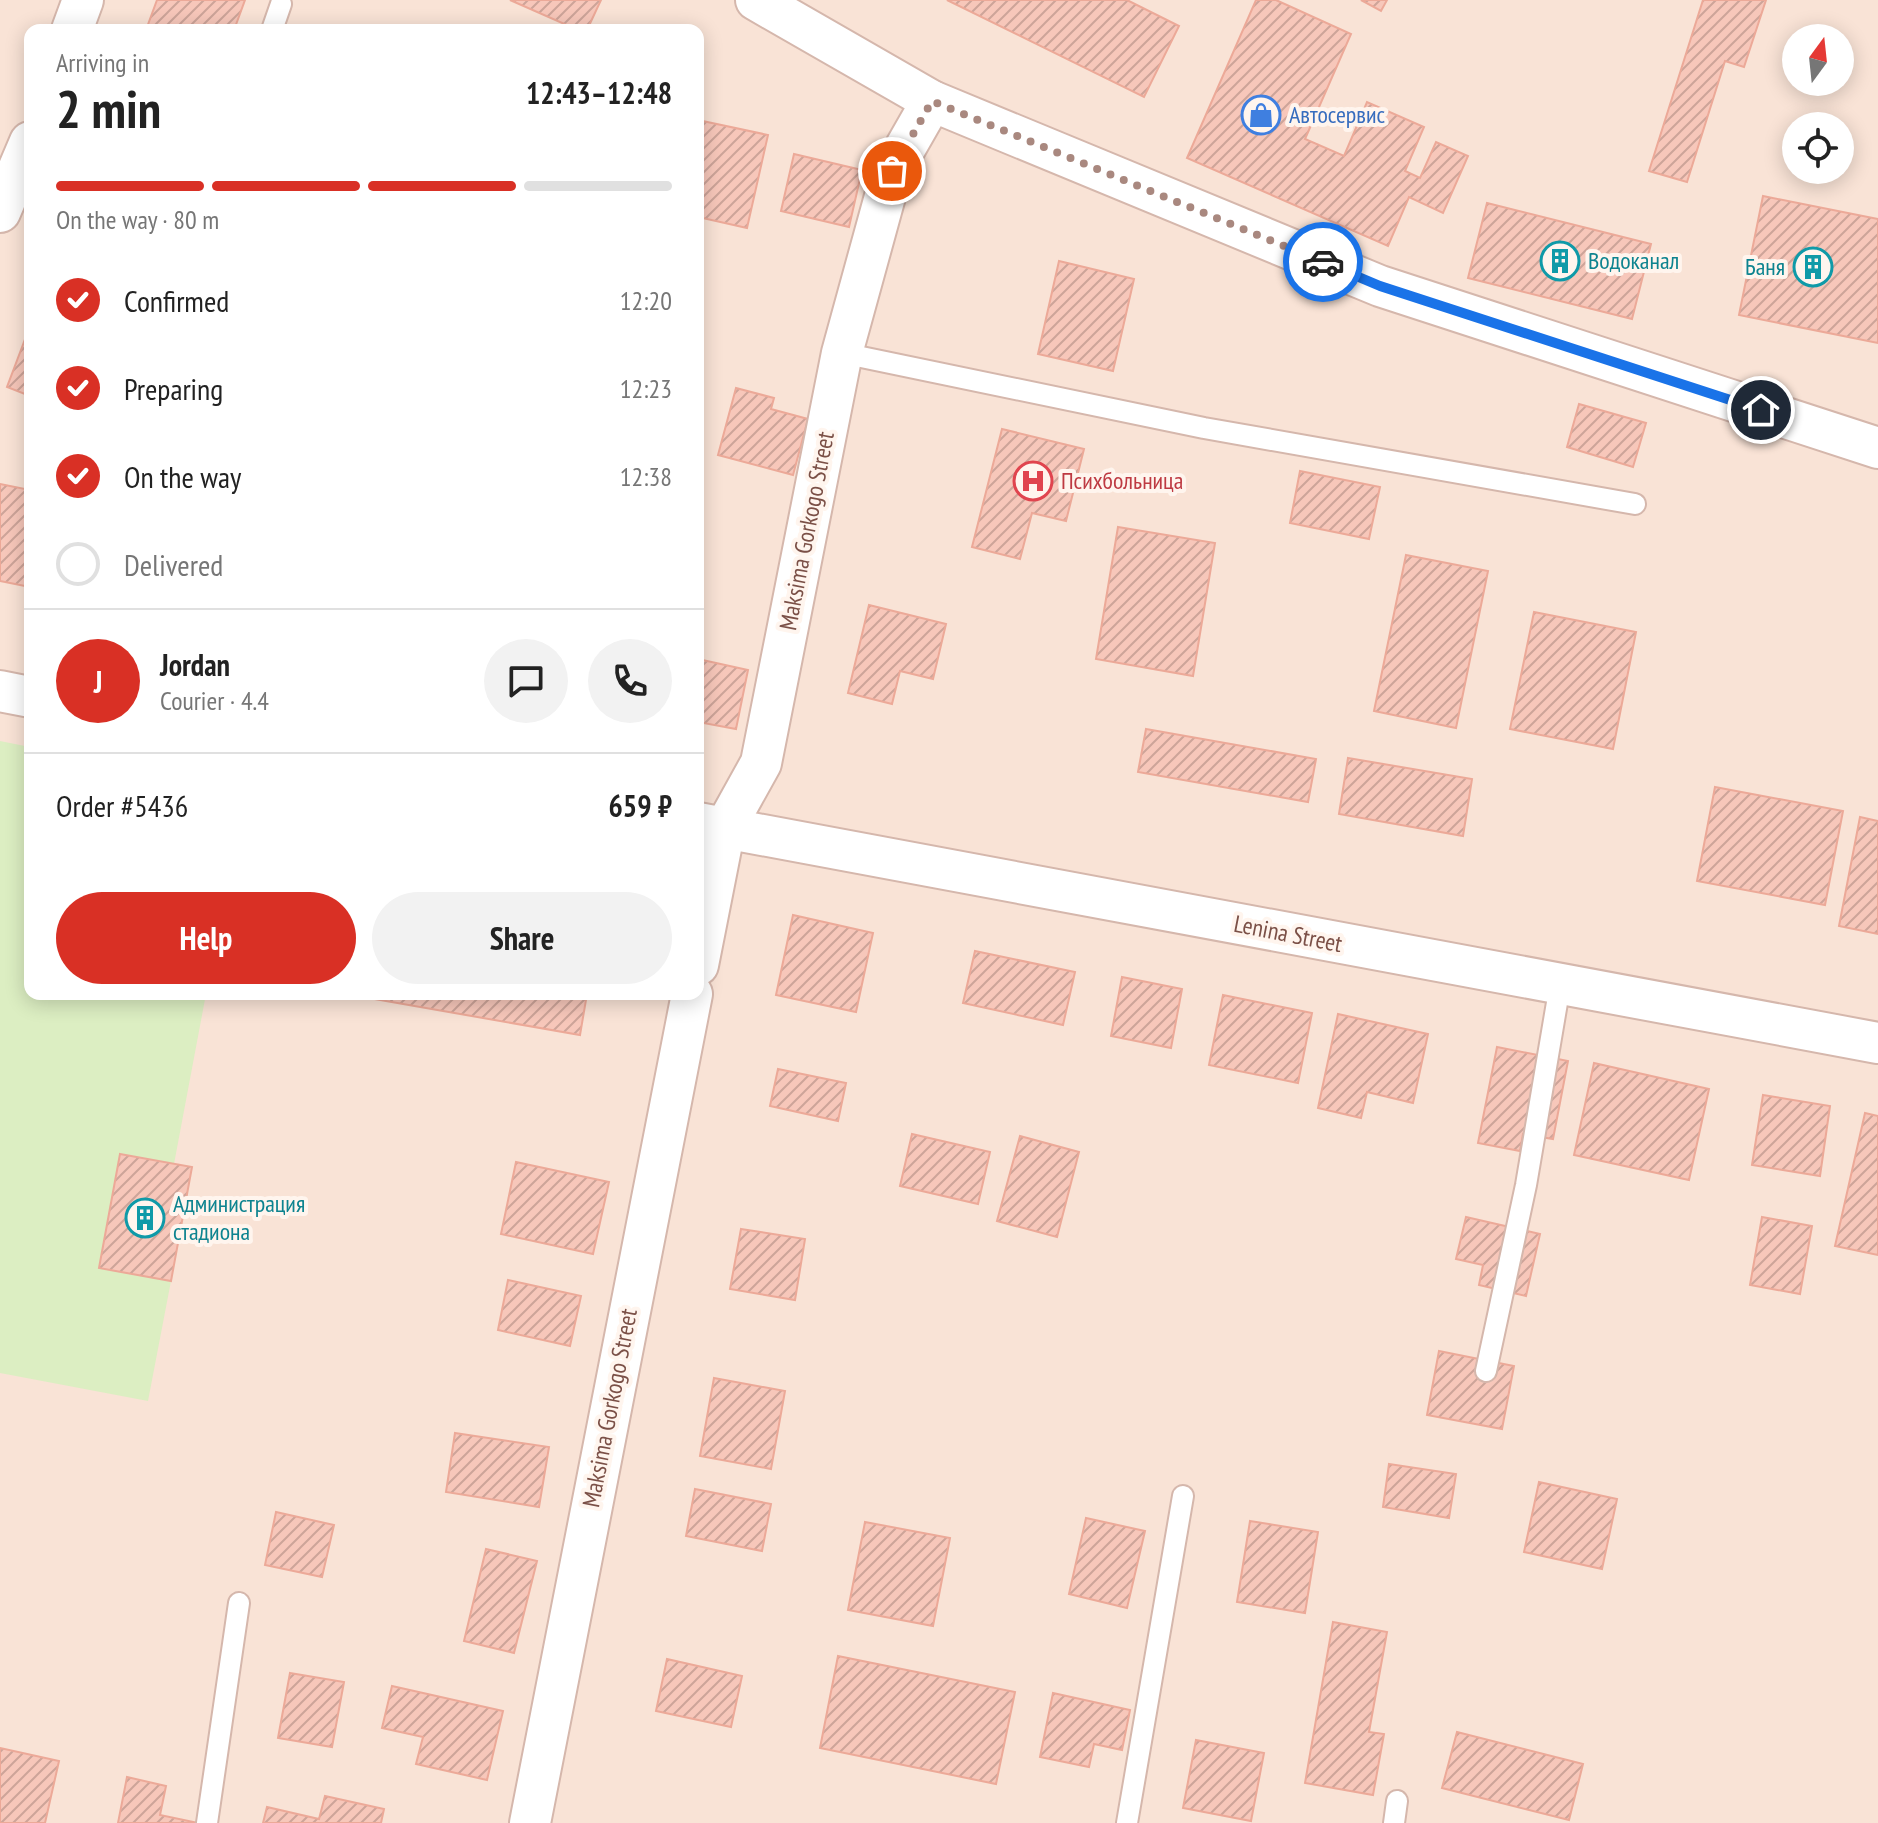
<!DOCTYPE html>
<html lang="en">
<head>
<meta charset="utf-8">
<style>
	:root { --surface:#fff; --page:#f2f2f2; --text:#222; --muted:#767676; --line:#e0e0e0; --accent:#d93025 }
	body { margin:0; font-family:"PT Sans Narrow",sans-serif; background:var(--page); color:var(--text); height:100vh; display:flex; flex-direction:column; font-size:30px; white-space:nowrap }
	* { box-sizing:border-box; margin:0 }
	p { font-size:26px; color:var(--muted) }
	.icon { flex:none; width:44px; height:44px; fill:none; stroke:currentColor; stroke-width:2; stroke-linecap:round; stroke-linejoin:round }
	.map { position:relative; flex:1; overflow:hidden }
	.panel { position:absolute; left:24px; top:24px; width:680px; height:976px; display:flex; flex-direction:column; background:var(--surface); border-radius:16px; box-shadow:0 4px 20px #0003 }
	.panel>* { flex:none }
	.needle { width:52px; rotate:15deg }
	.fabs { position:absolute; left:1782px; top:24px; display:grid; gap:16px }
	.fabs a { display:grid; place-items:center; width:72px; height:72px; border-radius:50%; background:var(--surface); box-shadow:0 4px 20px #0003; font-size:40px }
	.pin { position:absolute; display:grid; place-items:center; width:68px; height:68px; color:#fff; margin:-34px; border:4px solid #fff; border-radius:50%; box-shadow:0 2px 8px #0007 }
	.courier { position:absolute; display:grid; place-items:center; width:80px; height:80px; margin:-40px; border:6px solid #1a73e8; border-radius:50%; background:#fff; color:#222; box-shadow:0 2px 10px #0007 }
	.summary em { font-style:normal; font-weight:800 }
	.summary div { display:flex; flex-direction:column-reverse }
	.summary { display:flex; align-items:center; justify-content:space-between; height:136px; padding:0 32px }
	h1 { font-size:52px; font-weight:800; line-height:60px }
	.bar { display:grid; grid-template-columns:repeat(4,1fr); gap:12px 8px; align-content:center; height:96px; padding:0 32px }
	.bar i { height:10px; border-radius:6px; background:var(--line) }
	.bar .current { background:var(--accent) }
	.bar p { grid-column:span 4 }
	.line { display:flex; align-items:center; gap:20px; padding:0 32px; border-top:2px solid var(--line) }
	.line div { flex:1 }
	.round { display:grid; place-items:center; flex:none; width:84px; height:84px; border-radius:42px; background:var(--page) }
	ol { padding:0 32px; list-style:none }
	li { display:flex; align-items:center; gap:24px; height:88px }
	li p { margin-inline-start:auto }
	li .icon { padding:8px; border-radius:50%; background:var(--accent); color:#fff; stroke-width:4 }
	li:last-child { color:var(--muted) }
	li i { width:44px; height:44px; border:4px solid var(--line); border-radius:50% }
	.cta { display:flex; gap:16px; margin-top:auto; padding:16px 32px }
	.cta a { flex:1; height:92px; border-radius:48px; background:var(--accent); color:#fff; font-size:32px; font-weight:800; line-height:92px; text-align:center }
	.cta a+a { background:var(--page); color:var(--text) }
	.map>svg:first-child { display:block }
	.residential { fill:#f9e3d6; fill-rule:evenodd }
	.garden { fill:#dceec2 }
	.building { fill:url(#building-hatch); stroke:#eca998; stroke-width:2 }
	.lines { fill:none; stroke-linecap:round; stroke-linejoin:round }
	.lane-casing { stroke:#d5b7ac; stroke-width:24 }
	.street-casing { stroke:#d5b7ac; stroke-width:44 }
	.lane { stroke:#fff; stroke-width:20 }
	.street { stroke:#fff; stroke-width:40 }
	.done { stroke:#a9887f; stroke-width:8; stroke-dasharray:0 14.4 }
	.route { stroke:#1a73e8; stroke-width:10 }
	.labels { text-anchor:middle; stroke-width:8; stroke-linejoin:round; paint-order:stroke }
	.shop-label { font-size:24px; fill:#366cbe; stroke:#fff5ee; text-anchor:start }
	.culture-label { font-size:24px; fill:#0d838f; stroke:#fff5ee; text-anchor:start }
	.health-label { font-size:24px; fill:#be3a42; stroke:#fff5ee; text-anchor:start }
	.street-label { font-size:24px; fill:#7b5047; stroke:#fff5ee }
</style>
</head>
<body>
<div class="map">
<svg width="1878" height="1823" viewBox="0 0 1878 1823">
	<defs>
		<pattern id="building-hatch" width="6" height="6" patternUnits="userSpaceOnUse" patternTransform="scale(2)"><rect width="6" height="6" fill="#f7c7ba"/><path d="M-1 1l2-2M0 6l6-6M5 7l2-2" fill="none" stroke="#cda499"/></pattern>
	</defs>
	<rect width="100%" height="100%" fill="#fff0e6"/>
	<path class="residential" d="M0,0H1878V1823H0ZM30,30H698V994H30ZM1796,38H1840V82H1796ZM1796,126H1840V170H1796Z"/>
	<path class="garden" d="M0,741L30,747V994H206L174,1164L120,1154L99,1268L171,1281L148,1401L0,1373Z"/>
	<g class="building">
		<path d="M157,0H245L234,30H146Z"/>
		<path d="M510,0H601L587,30H578Z"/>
		<path d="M947,0H1127L1179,26L1144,97Z"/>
		<path d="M1256,0H1276L1351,34L1305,139L1344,156L1367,102L1424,127L1405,171L1420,178L1436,142L1468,156L1443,213L1409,197L1388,246L1187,158Z"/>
		<path d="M1361,0H1387L1381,11Z"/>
		<path d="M1703,0H1766L1744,67L1725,61L1687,182L1649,171Z"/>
		<path d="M698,120L768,135L747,228L698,217Z"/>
		<path d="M794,154L862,170L849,227L781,211Z"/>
		<path d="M1763,196L1878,219V343L1739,315Z"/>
		<path d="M1487,203L1651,244L1632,319L1468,278Z"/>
		<path d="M1059,261L1134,279L1113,371L1038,354Z"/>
		<path d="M30,326V396L7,387Z"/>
		<path d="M736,388L774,398L771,409L808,419L793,475L718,455Z"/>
		<path d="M1579,404L1646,423L1633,467L1567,447Z"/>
		<path d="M1002,429L1084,449L1066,521L1032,513L1020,559L972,547Z"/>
		<path d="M1300,471L1380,487L1369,539L1290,523Z"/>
		<path d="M0,484L30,490V587L0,581Z"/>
		<path d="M1118,527L1215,543L1193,676L1096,659Z"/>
		<path d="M1406,555L1488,571L1456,728L1374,711Z"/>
		<path d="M869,605L946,624L933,679L900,671L892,704L848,693Z"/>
		<path d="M1534,612L1636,632L1613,749L1510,729Z"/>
		<path d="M698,659L748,670L736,729L698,722Z"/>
		<path d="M1146,729L1316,759L1308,802L1138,772Z"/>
		<path d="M1348,758L1472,779L1463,836L1339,814Z"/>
		<path d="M1715,787L1843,811L1825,905L1697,881Z"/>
		<path d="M1860,817L1878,821V934L1839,926Z"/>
		<path d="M793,915L873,933L856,1012L776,995Z"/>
		<path d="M975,951L1075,972L1063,1025L963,1003Z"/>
		<path d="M1122,977L1182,989L1171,1048L1111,1036Z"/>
		<path d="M346,994H587L580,1035Z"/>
		<path d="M1223,995L1312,1013L1298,1083L1209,1065Z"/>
		<path d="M1338,1014L1428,1034L1413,1103L1367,1092L1361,1118L1318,1108Z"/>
		<path d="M1497,1047L1568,1061L1553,1139L1523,1134L1520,1151L1478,1143Z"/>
		<path d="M1594,1063L1709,1089L1689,1180L1574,1155Z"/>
		<path d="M778,1069L846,1083L838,1121L770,1106Z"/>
		<path d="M1763,1095L1830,1106L1820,1176L1752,1165Z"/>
		<path d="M1865,1113L1878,1116V1255L1835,1246Z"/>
		<path d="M912,1134L990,1152L978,1204L900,1186Z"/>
		<path d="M1020,1136L1079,1152L1057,1237L997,1221Z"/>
		<path d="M120,1154L192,1167L171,1281L99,1268Z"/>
		<path d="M516,1162L609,1182L593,1254L501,1234Z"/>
		<path d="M1466,1217L1540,1234L1526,1296L1479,1285L1483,1265L1456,1259Z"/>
		<path d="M1762,1217L1812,1226L1800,1294L1750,1285Z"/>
		<path d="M741,1229L805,1239L795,1300L730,1289Z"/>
		<path d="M508,1280L581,1296L570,1346L498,1330Z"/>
		<path d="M1439,1351L1514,1366L1502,1429L1427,1415Z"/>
		<path d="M714,1378L785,1391L771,1469L700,1456Z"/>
		<path d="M455,1433L549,1447L539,1507L446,1492Z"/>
		<path d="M1389,1464L1456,1474L1449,1518L1383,1507Z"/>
		<path d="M1539,1482L1617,1499L1602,1569L1524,1552Z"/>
		<path d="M695,1489L771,1504L762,1551L686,1536Z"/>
		<path d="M276,1512L334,1525L322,1577L265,1565Z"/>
		<path d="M1086,1518L1145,1531L1127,1608L1069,1594Z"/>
		<path d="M1250,1521L1318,1532L1305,1613L1237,1602Z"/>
		<path d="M865,1522L950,1538L933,1626L848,1610Z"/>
		<path d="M486,1549L537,1561L514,1653L464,1641Z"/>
		<path d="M1333,1622L1387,1632L1369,1732L1384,1734L1373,1795L1305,1783Z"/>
		<path d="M838,1656L1015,1692L996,1784L820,1748Z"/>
		<path d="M667,1659L742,1676L731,1727L656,1711Z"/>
		<path d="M290,1673L344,1682L332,1747L278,1738Z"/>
		<path d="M392,1686L503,1711L487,1780L416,1764L423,1737L382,1728Z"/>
		<path d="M1053,1693L1130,1710L1122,1750L1094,1744L1089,1767L1040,1757Z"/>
		<path d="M1457,1732L1583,1764L1569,1820L1442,1788Z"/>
		<path d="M1196,1740L1264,1753L1251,1821L1183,1808Z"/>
		<path d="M0,1748L59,1761L45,1823H0Z"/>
		<path d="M127,1777L166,1786L160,1815L198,1823H118Z"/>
		<path d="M325,1796L384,1809L381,1823H263L267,1807L319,1819Z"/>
	</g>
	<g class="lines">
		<defs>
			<g id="lane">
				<path d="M272,30L281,4"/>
				<path d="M842,353L1204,428L1635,504"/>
				<path d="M1486,1371L1526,1185L1560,985"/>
				<path d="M207,1823L239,1603"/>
				<path d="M1127,1823L1183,1496"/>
				<path d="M1394,1823L1397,1801"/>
			</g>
			<g id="street">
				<path d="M756,0L932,101L1380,286L1878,448"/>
				<path d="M72,30L83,0"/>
				<path d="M0,212L30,142"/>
				<path d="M0,691L30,697"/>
				<path d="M698,823L1878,1043"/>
				<path d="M698,965L725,828L761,763L842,353L892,171L932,101"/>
				<path d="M530,1823L692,994"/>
			</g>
		</defs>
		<use href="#lane" class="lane-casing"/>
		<use href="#street" class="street-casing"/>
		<use href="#lane" class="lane"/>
		<use href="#street" class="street"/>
	</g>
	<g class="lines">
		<path class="done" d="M892,171L932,101L1323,262"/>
		<path class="route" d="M1323,262L1380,286L1761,410"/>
	</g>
	<defs>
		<symbol id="shop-ring" viewBox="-11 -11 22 22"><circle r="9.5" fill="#fff5ee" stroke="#3f7fe0" stroke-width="1.5"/><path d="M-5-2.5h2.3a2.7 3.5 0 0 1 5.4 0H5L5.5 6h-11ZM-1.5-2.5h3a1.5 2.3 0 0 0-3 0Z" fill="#3f7fe0"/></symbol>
		<symbol id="building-ring" viewBox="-11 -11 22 22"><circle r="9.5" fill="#fff5ee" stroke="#0f9aa8" stroke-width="1.5"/><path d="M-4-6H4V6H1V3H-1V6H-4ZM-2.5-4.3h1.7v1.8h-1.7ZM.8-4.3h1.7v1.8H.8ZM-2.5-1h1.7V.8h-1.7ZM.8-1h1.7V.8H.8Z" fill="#0f9aa8"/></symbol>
		<symbol id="hospital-ring" viewBox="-11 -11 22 22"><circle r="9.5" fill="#fff5ee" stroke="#e0444e" stroke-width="1.5"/><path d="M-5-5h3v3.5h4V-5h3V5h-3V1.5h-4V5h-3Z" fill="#e0444e"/></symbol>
	</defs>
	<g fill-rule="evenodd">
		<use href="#shop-ring" x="1239" y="93" width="44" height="44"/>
		<use href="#building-ring" x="1538" y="239" width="44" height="44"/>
		<use href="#building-ring" x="1791" y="245" width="44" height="44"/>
		<use href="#hospital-ring" x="1011" y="459" width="44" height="44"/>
		<use href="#building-ring" x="123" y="1196" width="44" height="44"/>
	</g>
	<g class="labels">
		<g class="shop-label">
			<text x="1289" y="123">Автосервис</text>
		</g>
		<g class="culture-label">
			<text x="1588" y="269">Водоканал</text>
			<text x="1785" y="275" text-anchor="end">Баня</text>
			<text x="173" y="1212">Администрация<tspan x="173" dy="28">стадиона</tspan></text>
		</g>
		<g class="health-label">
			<text x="1061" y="489">Психбольница</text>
		</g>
		<g class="street-label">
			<text transform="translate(807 531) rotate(-79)" y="8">Maksima Gorkogo Street</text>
			<text transform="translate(1288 934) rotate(11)" y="8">Lenina Street</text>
			<text transform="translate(610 1408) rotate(-79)" y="8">Maksima Gorkogo Street</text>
		</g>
	</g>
</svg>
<div class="fabs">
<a><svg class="needle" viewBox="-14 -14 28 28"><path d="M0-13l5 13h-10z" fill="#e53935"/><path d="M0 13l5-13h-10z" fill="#767676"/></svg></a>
<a><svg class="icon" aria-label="locate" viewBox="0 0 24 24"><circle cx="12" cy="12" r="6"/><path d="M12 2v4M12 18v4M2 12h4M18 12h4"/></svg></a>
</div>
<div class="pin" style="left:892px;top:171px;background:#ea580c"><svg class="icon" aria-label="bag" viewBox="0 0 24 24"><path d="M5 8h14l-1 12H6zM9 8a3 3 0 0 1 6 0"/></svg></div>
<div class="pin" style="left:1761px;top:410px;background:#1f2937"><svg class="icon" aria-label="home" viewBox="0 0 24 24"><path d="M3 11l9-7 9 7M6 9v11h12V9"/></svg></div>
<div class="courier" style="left:1323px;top:262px"><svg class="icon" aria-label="car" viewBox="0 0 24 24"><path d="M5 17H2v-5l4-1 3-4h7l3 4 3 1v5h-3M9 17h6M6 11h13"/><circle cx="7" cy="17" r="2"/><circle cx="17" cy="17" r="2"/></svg></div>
<section class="panel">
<div class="summary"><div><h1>2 min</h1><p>Arriving in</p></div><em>12:43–12:48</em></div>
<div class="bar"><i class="current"></i><i class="current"></i><i class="current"></i><i></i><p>On the way · 80 m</p></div>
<ol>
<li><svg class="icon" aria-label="check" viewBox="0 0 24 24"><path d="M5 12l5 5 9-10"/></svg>Confirmed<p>12:20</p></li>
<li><svg class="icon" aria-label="check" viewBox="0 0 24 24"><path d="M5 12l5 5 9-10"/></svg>Preparing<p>12:23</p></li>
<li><svg class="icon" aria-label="check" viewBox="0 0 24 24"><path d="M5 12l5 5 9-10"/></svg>On the way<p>12:38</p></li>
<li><i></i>Delivered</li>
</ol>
<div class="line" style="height:144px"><b class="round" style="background:var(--accent);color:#fff">J</b><div><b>Jordan</b><p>Courier · 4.4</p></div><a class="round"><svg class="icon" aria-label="chat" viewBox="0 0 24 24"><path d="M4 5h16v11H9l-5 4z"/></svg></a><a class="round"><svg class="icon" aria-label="phone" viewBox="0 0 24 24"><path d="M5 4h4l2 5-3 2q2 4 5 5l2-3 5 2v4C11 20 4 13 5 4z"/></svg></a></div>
<div class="line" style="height:104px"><div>Order #5436</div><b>659 ₽</b></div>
<div class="cta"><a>Help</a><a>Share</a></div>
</section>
</div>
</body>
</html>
